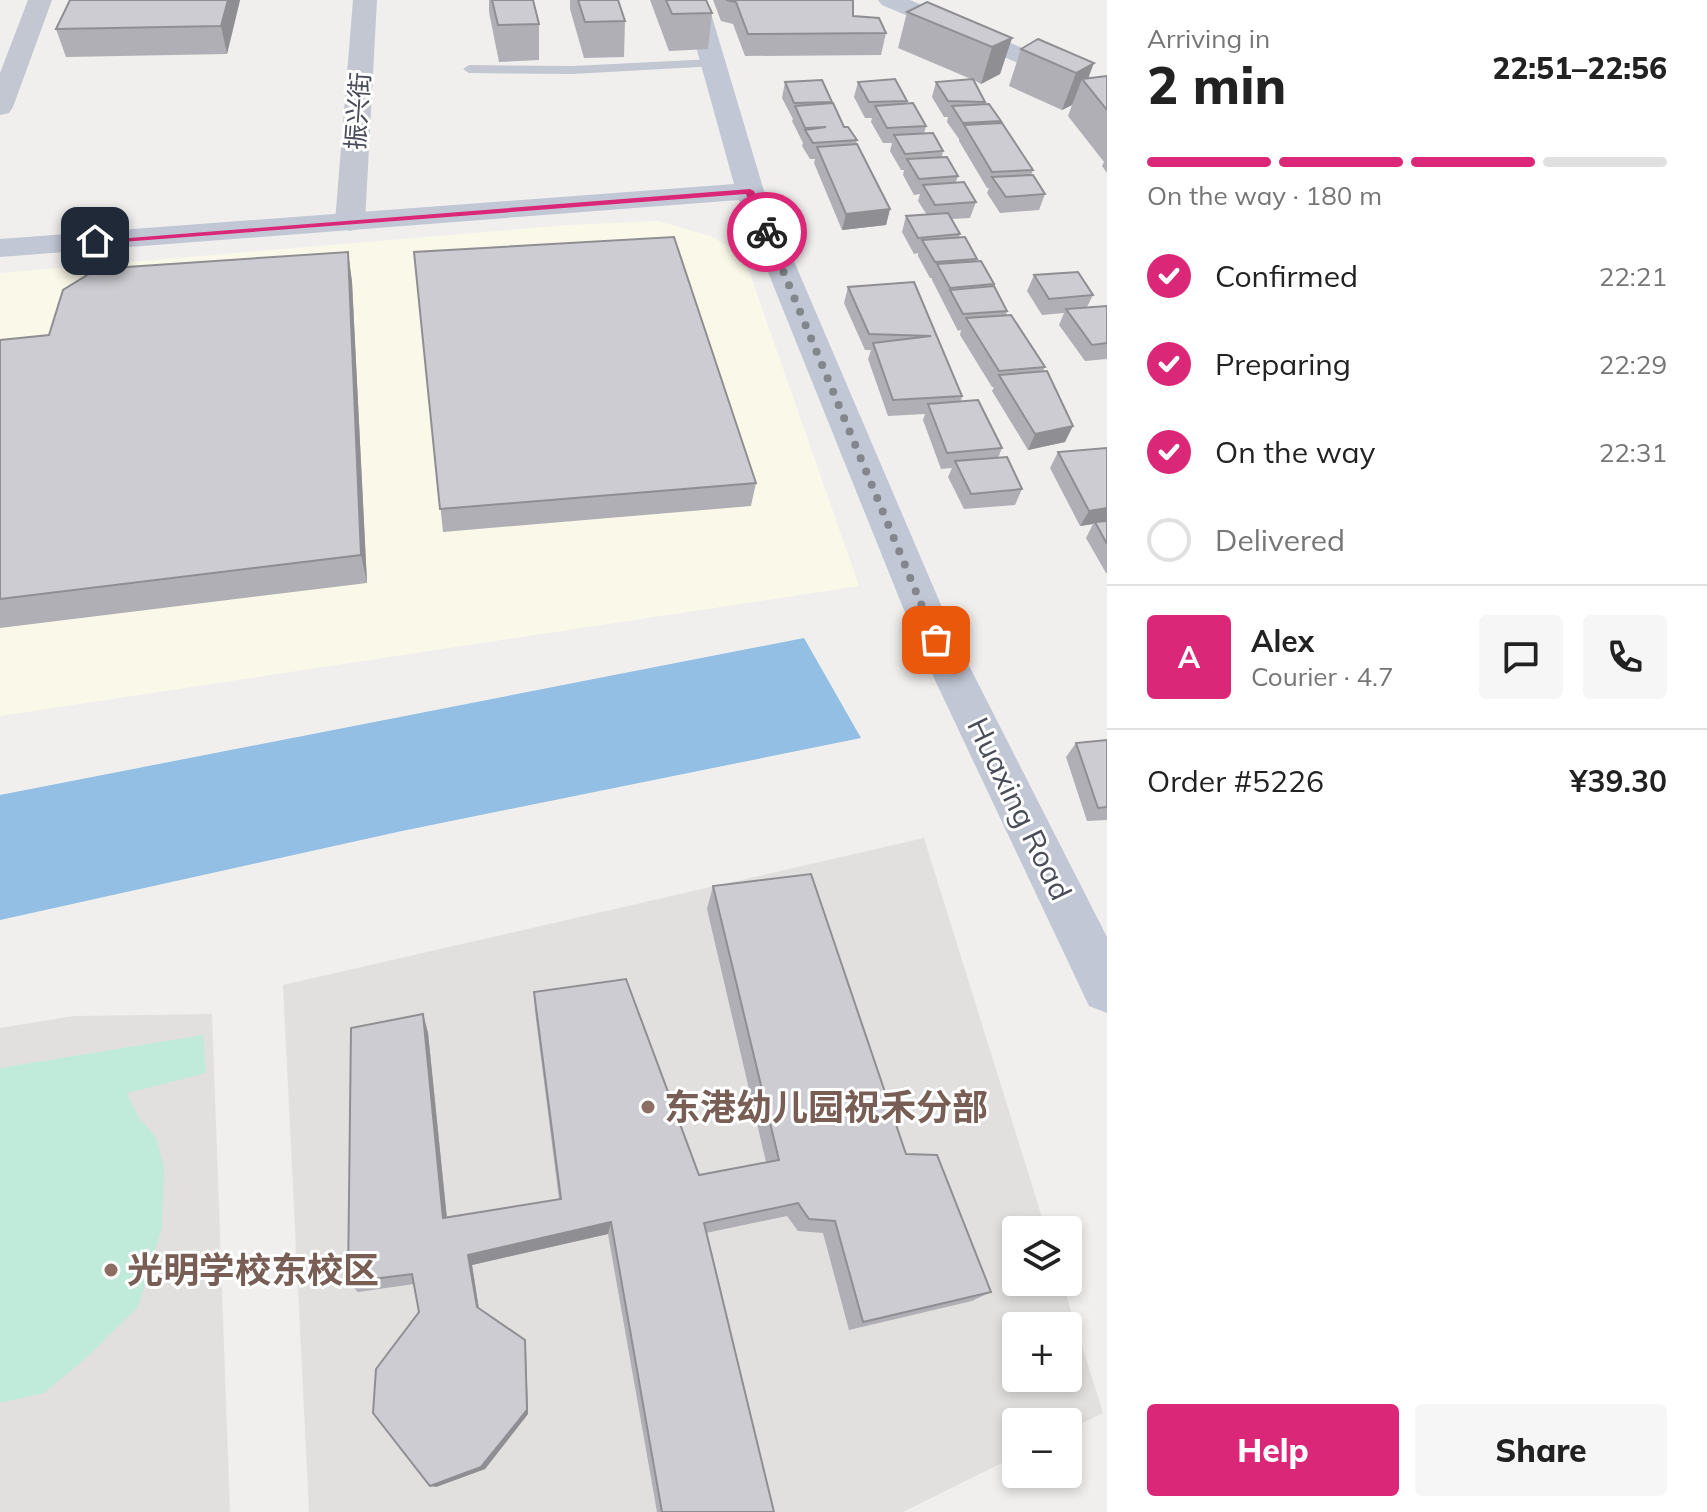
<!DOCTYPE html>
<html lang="en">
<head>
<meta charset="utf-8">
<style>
	:root { --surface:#fff; --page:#f6f6f6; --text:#222; --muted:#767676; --line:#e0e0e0; --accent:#db2777 }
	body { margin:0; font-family:Mulish,"Noto Sans SC",sans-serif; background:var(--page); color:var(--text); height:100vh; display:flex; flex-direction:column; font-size:30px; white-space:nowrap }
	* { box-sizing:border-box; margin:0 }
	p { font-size:26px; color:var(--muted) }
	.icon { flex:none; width:44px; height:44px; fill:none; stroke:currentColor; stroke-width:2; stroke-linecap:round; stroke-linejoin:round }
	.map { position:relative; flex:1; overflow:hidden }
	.sheet { display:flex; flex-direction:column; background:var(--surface); width:600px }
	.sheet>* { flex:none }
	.controls { position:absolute; left:1002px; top:1216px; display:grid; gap:16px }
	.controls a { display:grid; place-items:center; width:80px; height:80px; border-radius:8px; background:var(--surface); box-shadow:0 4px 12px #0003; font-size:40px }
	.pin { position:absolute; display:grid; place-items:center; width:68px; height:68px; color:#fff; margin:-34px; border-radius:16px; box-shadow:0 4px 12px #0006 }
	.courier { position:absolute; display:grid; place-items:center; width:80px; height:80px; margin:-40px; border:6px solid #db2777; border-radius:50%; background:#fff; color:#222; box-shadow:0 2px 10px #0007 }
	.headline em { font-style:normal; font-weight:800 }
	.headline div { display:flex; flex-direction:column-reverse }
	.headline { display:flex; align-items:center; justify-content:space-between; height:136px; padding:0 40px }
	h1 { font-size:52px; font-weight:800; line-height:60px }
	.bar { display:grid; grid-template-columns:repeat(4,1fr); gap:12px 8px; align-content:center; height:96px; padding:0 40px }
	.bar i { height:10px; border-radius:6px; background:var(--line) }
	.bar .on { background:var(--accent) }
	.bar p { grid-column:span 4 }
	.line { display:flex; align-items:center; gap:20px; padding:0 40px; border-top:2px solid var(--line) }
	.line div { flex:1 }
	.round { display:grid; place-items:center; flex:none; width:84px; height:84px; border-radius:8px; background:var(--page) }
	ol { padding:0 40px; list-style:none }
	li { display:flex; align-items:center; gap:24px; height:88px }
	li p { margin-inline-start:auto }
	li .icon { padding:8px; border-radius:50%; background:var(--accent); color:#fff; stroke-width:4 }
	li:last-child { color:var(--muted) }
	li i { width:44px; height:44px; border:4px solid var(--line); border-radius:50% }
	.action { display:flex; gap:16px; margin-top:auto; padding:16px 40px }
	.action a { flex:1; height:92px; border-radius:8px; background:var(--accent); color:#fff; font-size:32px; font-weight:800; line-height:92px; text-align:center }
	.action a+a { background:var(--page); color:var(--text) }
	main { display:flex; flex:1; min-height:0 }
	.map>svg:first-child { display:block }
	.commercial { fill:#faf9e9 }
	.education { fill:#e1e0df; fill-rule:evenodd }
	.green { fill:#c0eada }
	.water { fill:#92bfe3 }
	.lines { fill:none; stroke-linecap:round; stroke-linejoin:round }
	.lane { fill:#c3c7d2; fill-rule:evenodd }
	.street { fill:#c3c7d2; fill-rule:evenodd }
	.secondary { fill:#c2c7d5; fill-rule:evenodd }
	.wall { fill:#afafb5 }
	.shaded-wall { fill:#8f8f93 }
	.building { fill:#ccccd2; stroke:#8f8f93; stroke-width:2 }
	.route { fill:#db2777 }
	.done { stroke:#83868d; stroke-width:8; stroke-dasharray:0 14.4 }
	.education-dot { fill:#8d6e63; stroke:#fff; stroke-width:3 }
	.labels { text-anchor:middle; stroke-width:6; stroke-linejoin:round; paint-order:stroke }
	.far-street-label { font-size:26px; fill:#484d59; stroke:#fff }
	.street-label { font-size:30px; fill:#484d59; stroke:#fff }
	.near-education-label { font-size:36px; font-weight:bold; fill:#785e54; stroke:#fff; text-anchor:start }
</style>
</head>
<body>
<main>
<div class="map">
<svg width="1107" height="1512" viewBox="0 0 1107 1512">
	<rect width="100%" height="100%" fill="#f0efee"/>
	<path class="commercial" d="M658,221L710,236L743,254L859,586L0,716V273L568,225Z"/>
	<g class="education">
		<path d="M924,838L1046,1230H1016V1282H1062L1103,1413L1068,1430V1422H1016V1456L903,1512H309L283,985ZM1016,1326H1068V1378H1016Z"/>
		<path d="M212,1014L230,1512H0V1028L74,1016Z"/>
	</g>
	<path class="green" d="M203,1035L206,1073L127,1093L139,1118L156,1137L164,1168L162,1227L138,1307L88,1356L44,1393L0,1403V1068Z"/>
	<path class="water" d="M804,638L861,738L402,831L0,920V795Z"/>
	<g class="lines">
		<path class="lane" d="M713,59L719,63L717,66L573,74L469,73L463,69L469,65L573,66Z"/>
		<g class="street">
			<path d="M28,0H52L13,107L9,113L0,115V73Z"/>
			<path d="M353,0H377L365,222L360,228L350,231L340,228L335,222Z"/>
		</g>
		<g class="secondary">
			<path d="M683,0H707L764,191L956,640L1107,937V1013L1089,1006L916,640L739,200L0,257V239L734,184Z"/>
			<path d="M878,0H910L1107,84V101L882,5Z"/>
		</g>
	</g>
	<g class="wall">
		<path d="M70,0H240L227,54L66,57L56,29Z"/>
		<path d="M489,0H533L539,24V60L499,62L489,12Z"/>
		<path d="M570,0H618L625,21L624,57L584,58L570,9Z"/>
		<path d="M650,0H706L712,13L708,49L669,51Z"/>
		<path d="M713,0H853V16L886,33L881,55L745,56L733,24L721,21Z"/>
		<path d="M907,12L1012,38L1000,74L981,84L974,80L985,102L984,104L1001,121L1000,123L1033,170L1031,175L1045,194L1039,210L1000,213L987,193L989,188H987L959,141V139L947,122L948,117H944L932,97L936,82L971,79L898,48Z"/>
		<path d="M1021,49L1089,78L1107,76V173L1102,166L1104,162L1068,116L1072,105L1062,110L1009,86Z"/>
		<path d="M785,82L832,102V103L844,127L857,140L856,144L890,209L886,225L842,230L814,163L815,159H810L802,146L803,143L792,121L793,119L782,98Z"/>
		<path d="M858,82L907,101V104L926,126L924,134L943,151L942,157L958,176L956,182L976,202L970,218L951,219L960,234L959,237L977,259L976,261L994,284L993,287L1007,311L1006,315L1045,367L1043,371L1065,442L1028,450L992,391L994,387H992L960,335L961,330L958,331L932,280V278H930L918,256V253L914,254L902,232L906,216L927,215L918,201L920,194L914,195L903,175L904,170H901L890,151L892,143H883L871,122L872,118H865L854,97Z"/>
		<path d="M348,252L352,282L367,583L0,628V340L49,335Z"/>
		<path d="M414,252L756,483L751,506L443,532Z"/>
		<path d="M1034,275L1093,295L1087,307L1107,306V359L1085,361L1059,325L1064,313L1042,315L1027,291Z"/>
		<path d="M914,282L962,396L961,401L1002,448L998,458L1022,489L1015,505L964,509L948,477L952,468L941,469L923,420L925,414L888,416L868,359L871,350H865L844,303L848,287Z"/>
		<path d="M1107,448V573H1106L1086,538L1093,524L1080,526L1050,468L1058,452Z"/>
		<path d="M1107,740V820L1087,821L1066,757L1076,743Z"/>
		<path d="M713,886L906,1154L991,1292L972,1301L849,1330L823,1233L798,1231L787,1216L706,1233L774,1512H657L608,1234L472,1265L479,1309L526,1348L528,1414L485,1469L436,1487L419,1312L414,1284L358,1292L348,1282L423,1014L428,1033L447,1218L559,1199L535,1011L534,992L699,1175L766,1162L707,909Z"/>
	</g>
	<g class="shaded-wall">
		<path d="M228,0H240L227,54L221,26Z"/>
		<path d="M1012,38L1000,74L981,84L992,47Z"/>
		<path d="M1094,63L1086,84L1082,79L1072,105L1062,110L1076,73Z"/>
		<path d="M890,209L886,225L842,230L846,214Z"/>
		<path d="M348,252L352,282L367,583L361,555Z"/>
		<path d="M1073,426L1065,442L1028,450L1035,434Z"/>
		<path d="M1107,508V522H1095L1093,524L1080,526L1089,511Z"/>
		<path d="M423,1014L428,1033L448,1230L443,1218Z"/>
		<path d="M611,1222L608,1234L472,1265L480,1316L477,1307L468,1255Z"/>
		<path d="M525,1340L528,1414L485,1469L436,1487L430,1486Z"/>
	</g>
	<g class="building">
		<path d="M70,0H228L221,26L56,29Z"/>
		<path d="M492,0H533L539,24L498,25Z"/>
		<path d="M578,0H618L625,21L585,22Z"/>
		<path d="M666,0H706L712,13L672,14Z"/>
		<path d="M726,0H853V16L879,18L886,33L748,34L736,2Z"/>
		<path d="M927,2L1012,38L992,47L907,12Z"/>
		<path d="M1038,39L1094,63L1076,73L1021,49Z"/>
		<path d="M1107,76V110L1082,79Z"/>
		<path d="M895,79L907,101L869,102L858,82Z"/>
		<path d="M973,79L985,102L948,101L936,82Z"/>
		<path d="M822,80L832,102L794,103L785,82Z"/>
		<path d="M833,103L844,127H848L857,140L813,143L805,130L826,127L805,128L795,106Z"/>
		<path d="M913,103L926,126L887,128L875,106Z"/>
		<path d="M989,104L1001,121L963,123L952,106Z"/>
		<path d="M1002,123L1033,170L992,172L964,125Z"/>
		<path d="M933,133L943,151L905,154L894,135Z"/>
		<path d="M857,144L890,209L846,214L817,147Z"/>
		<path d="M947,157L958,176L919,179L907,159Z"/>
		<path d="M1033,175L1045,194L1006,197L992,177Z"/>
		<path d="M964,182L976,202L935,205L923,185Z"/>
		<path d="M948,213L960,234L918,238L906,216Z"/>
		<path d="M674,237L756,483L440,509L414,252Z"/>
		<path d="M965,237L977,259L935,262L922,240Z"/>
		<path d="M348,252L361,555L0,599V340L49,335L63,290L97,269Z"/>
		<path d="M981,261L994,284L950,288L937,264Z"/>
		<path d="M1078,272L1093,295L1049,299L1034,275Z"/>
		<path d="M914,282L962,396L893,400L873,343L931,336L869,334L848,287Z"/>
		<path d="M994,286L1007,311L963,314L950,290Z"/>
		<path d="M1107,306V343L1092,345L1066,309Z"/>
		<path d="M1011,315L1045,367L999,371L966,318Z"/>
		<path d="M1047,371L1073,426L1035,434L999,375Z"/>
		<path d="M978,400L1002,448L947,453L928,404Z"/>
		<path d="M1107,448V508L1089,511L1058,452Z"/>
		<path d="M1007,457L1022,489L971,494L955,461Z"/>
		<path d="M1107,521V544L1095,522Z"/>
		<path d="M1107,740V807L1098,808L1076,743Z"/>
		<path d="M811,874L906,1154L937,1155L991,1292L863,1322L835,1221L809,1219L798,1203L704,1223L774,1512H662L611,1222L468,1255L477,1307L525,1340L527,1410L481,1467L430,1486L373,1413L376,1369L419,1312L412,1274L348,1282L351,1028L423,1014L443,1218L561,1199L534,992L626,979L699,1175L779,1160L713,886Z"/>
	</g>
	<path class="route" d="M750,189L754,191L770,234L762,232L746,194L95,244L91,241Z"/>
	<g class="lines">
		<path class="done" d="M767,232L936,640"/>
	</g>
	<g class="education-dot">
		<circle cx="648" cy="1107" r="8"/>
		<circle cx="111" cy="1270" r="8"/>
	</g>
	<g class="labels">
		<g class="far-street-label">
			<text transform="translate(358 111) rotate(-86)" y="9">振兴街</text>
		</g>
		<g class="street-label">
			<text transform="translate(1019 809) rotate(64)" y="10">Huaxing Road</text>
		</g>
		<g class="near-education-label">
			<text x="664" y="1120">东港幼儿园祝禾分部</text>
			<text x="127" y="1283">光明学校东校区</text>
		</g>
	</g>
</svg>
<div class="controls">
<a><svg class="icon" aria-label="layers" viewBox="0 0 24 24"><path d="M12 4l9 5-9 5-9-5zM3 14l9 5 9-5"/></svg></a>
<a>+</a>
<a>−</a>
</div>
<div class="pin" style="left:936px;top:640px;background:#ea580c"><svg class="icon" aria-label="bag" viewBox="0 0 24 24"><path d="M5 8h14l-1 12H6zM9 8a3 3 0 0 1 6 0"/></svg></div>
<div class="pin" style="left:95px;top:241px;background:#1f2937"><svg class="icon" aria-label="home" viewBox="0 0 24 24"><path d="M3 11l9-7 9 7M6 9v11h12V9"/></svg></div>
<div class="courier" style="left:767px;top:232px"><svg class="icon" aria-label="bike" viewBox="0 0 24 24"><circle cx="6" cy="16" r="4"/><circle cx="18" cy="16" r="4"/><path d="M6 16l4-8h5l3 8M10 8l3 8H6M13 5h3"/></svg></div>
</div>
<section class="sheet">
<div class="headline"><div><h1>2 min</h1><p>Arriving in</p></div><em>22:51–22:56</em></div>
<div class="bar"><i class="on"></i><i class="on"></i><i class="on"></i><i></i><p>On the way · 180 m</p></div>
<ol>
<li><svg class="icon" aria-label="check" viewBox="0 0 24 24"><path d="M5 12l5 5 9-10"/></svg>Confirmed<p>22:21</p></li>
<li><svg class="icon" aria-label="check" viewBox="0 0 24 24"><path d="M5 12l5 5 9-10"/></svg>Preparing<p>22:29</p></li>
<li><svg class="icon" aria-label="check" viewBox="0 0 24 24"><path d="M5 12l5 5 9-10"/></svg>On the way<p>22:31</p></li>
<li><i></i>Delivered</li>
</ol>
<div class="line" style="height:144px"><b class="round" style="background:var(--accent);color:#fff">A</b><div><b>Alex</b><p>Courier · 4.7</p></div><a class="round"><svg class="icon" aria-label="chat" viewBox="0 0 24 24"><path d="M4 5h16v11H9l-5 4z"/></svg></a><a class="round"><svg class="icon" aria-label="phone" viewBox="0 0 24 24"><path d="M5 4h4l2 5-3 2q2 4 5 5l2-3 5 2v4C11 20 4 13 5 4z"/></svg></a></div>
<div class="line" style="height:104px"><div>Order #5226</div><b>¥39.30</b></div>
<div class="action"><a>Help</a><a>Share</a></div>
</section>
</main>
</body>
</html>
